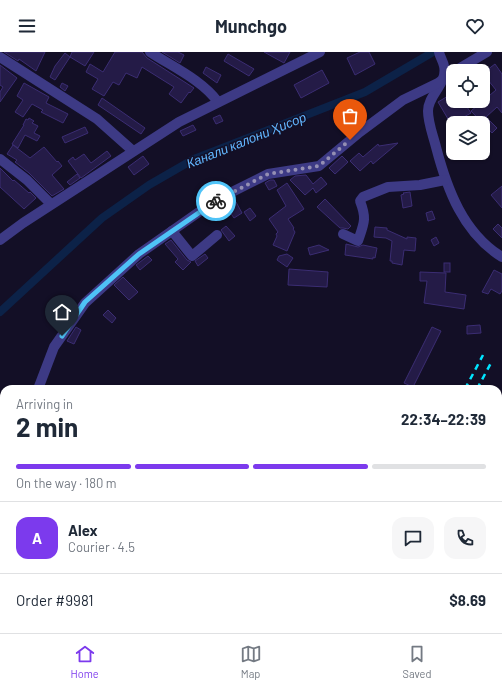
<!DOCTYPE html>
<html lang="en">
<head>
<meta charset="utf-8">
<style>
	:root { --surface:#fff; --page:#f6f6f7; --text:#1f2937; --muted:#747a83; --line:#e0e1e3; --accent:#7c3aed }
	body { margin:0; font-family:Barlow,sans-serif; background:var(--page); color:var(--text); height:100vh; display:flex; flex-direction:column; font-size:15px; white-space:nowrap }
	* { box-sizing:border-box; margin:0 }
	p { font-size:13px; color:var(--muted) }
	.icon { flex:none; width:22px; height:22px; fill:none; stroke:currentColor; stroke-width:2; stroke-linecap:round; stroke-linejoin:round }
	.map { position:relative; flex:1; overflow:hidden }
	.drawer { position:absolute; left:0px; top:333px; width:502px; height:248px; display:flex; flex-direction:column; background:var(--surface); border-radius:12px 12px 0 0; box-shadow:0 1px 3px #0004 }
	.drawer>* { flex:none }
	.fabs { position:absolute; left:446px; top:12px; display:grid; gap:8px }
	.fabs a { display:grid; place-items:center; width:44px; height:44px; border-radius:8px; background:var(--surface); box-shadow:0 1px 3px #0004; font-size:20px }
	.pin { position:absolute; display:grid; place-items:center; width:34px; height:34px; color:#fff; margin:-41px -17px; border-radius:50% 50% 50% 0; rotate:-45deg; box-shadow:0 0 4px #0007 }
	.pin .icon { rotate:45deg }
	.courier { position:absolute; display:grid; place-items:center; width:40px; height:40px; margin:-20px; border:3px solid #4fc3f7; border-radius:50%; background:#fff; color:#222; box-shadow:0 1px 5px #0007 }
	.summary em { font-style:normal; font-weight:700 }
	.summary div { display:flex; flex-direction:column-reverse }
	.summary { display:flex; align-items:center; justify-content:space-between; height:68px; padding:0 16px }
	h1 { font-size:26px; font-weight:700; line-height:30px }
	.bar { display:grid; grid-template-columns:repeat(4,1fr); gap:6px 4px; align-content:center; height:48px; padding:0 16px }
	.bar i { height:5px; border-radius:3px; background:var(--line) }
	.bar .active { background:var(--accent) }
	.bar p { grid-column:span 4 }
	.line { display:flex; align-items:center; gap:10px; padding:0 16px; border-top:1px solid var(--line) }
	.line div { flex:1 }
	.round { display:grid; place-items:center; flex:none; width:42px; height:42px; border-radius:12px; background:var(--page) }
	header { display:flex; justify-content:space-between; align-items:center; height:52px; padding:0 16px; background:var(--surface); font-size:18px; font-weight:700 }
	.tabs { display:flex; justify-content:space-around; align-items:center; height:56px; border-top:1px solid var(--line); background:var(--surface); font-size:11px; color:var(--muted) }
	.tabs a { display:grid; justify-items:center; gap:2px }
	.tabs .active { color:var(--accent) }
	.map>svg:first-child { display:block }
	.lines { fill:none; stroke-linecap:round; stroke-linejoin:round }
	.canal { stroke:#0c2248; stroke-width:8 }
	.building { fill:#241b47; stroke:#3b2d73 }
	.minor { stroke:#3d3a85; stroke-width:10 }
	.rail { stroke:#00e5ff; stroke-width:2.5; stroke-dasharray:6 5; stroke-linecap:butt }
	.done { stroke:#948fb3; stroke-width:4; stroke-dasharray:0 7.2 }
	.route { stroke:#4fc3f7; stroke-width:5 }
	.labels { text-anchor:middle; stroke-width:3; stroke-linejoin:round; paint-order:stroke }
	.water-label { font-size:13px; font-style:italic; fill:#62b6ff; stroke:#130f26 }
</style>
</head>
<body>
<header><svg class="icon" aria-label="menu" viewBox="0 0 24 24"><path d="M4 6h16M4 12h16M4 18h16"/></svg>Munchgo<svg class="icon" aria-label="heart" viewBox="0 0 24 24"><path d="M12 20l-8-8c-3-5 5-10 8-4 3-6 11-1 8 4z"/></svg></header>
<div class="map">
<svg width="502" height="581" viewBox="0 0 502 581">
	<rect width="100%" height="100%" fill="#130f26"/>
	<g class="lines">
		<path class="canal" d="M0,260L102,166L149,133L194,107L365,40L433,0"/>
	</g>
	<g class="building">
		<path d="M4,0H45L36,19L19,7L18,9Z"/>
		<path d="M72,0H94L85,14L70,5L55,28L50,25L55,14L65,1L70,5Z"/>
		<path d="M115,0H142L147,6L194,36L190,41L189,40L181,51L169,42L174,35L142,15L137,26L126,21L119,33L113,30L104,44L92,37L98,27L86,20L90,12L103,20Z"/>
		<path d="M162,0H178L184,3L180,11Z"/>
		<path d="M264,0H290L284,11Z"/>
		<path d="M360,0H369L375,12L355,23L347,6Z"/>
		<path d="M228,2L254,17L249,24L224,9Z"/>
		<path d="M495,12L502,22V61L497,55L486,65L497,76L492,81L471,59L496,38L488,28L483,32V21Z"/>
		<path d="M0,13L17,26L0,50V40L3,35L0,33Z"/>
		<path d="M206,15L221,23L217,31L203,21Z"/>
		<path d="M322,18L329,31L301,46L294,33Z"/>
		<path d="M24,31L49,45L46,51L68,62L63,71L41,60L43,58L32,52L23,65L15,60L23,48L17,44Z"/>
		<path d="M62,31L68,34L65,39L60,35Z"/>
		<path d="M453,41V49H463L471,61L451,72L438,50Z"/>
		<path d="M102,46L145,76L141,82L98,53Z"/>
		<path d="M220,63L223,69L216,72L213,66Z"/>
		<path d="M29,66L34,69L32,71L38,74L34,81L40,84L37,89L25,83L18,96L12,92L24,73H23L26,67L28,68Z"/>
		<path d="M193,73L196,78L183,84L180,79Z"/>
		<path d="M85,75L88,81L65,91L62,85Z"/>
		<path d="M398,91L373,112L371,109L360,119L350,109L359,101L363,105L378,92L379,94Z"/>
		<path d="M13,93L30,106L44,95L57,110L58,109L62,114L52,123L64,137L52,144L29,121L15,110L17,108L7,102Z"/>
		<path d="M107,99L111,104L81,126L68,109L73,105L75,108L84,102L91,111Z"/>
		<path d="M143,104L149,112L134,123L128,115Z"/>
		<path d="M342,104L348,110L335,122L329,116Z"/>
		<path d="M0,116L13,129L14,128L29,141L30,140L36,146L24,157L0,135Z"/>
		<path d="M77,122L80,126L70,133L67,130Z"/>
		<path d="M306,123L313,132L321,125L327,132L316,141L313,136L305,143L290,128L295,124Z"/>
		<path d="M270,128H274L277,134L269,138L265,131Z"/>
		<path d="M287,131L304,157L288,167L294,176L293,177L295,180L287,199L273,193L277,184L276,182L278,180L269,167L286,154L277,138Z"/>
		<path d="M502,134V156L491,143Z"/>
		<path d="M410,140L412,154L403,156L401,143L404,142L403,141Z"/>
		<path d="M325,147L351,174L348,177L343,176H340L317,155Z"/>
		<path d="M236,150L242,161L234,166L227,156Z"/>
		<path d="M218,154L222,161L216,164L213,158Z"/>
		<path d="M250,156L256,164L250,169L244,160Z"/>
		<path d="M432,159L435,167L428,169L426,161Z"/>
		<path d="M498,172L502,176V186L493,177Z"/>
		<path d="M226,174L235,184L229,189L221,178Z"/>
		<path d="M375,175L387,176V178L407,187V185L416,186L415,199L404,198L402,213L392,211V209H390L392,189L386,186L374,185Z"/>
		<path d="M436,185L439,191L434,194L431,188Z"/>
		<path d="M171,188L187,208L191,210L183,218L175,210L178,207L165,192Z"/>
		<path d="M346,192L358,195L363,193L377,196L375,206L373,205V207L345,203Z"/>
		<path d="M319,193L329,198L310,203L308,196Z"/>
		<path d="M205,202L208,206L198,214L195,209Z"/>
		<path d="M287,202L293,206L287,215L277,208L279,204Z"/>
		<path d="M148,204L152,208L140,218L136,213Z"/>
		<rect x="444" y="211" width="6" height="9"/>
		<path d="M289,217L328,220L327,235L288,233Z"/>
		<path d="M494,218L502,222V239L500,242L491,237L488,242L482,240Z"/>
		<path d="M420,220L446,221L445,240L466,243L464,257L424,251L427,229H420Z"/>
		<path d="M123,225L138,240L129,248L114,233Z"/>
		<path d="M108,258L116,266L112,271L103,263Z"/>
		<path d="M480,273L481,281L467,282V274Z"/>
		<path d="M76,275L81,278L74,292L67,289Z"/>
		<path d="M432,275L441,279L413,335L404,331Z"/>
	</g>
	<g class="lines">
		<g class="minor">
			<path d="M150,0C173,15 202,28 218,50"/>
			<path d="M439,0C440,5 443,9 444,14C448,32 428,42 428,59C428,71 433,83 436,95C447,137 463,181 502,205"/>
			<path d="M0,5L97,67L133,99"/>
			<path d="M455,19L487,0"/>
			<path d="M0,107L27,128L51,152"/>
			<path d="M172,179L192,204L217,183"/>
			<path d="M343,182L358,189C364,171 367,167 360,149L363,145L388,135L420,133L445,128"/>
			<path d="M0,188L23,171L179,70L320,0"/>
			<path d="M38,337L54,295L85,251L139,202L216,148L268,122L319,114L360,80L403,48L438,31L453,20"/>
			<path d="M498,505L502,501"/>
			<path d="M32,577L33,581"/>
			<path d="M130,577L139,581"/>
			<path d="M361,577L366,578"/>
			<path d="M317,581L321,577"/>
			<path d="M446,581L449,577"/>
		</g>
		<g class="rail">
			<path d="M465,337L483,303"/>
			<path d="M477,337L492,309"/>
			<path d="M498,411L502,406"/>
			<path d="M498,431L502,426"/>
			<path d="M377,581L380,577"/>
			<path d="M392,581L395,577"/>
			<path d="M415,581L418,577"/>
		</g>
	</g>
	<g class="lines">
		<path class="done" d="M216,149L268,122L319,114L350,88"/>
		<path class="route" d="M62,284L85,250L139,202L216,149"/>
	</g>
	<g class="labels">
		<g class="water-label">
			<text transform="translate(246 88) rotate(-22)" y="5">Канали калони Ҳисор</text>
		</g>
	</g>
</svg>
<div class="fabs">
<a><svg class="icon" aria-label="locate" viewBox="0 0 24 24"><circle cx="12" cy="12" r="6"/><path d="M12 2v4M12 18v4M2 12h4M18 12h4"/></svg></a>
<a><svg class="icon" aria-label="layers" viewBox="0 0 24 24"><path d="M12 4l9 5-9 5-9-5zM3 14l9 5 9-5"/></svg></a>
</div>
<div class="pin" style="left:350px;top:88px;background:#ea580c"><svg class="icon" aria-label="bag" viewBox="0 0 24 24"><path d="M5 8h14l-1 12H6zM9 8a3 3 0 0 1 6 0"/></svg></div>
<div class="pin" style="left:62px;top:284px;background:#1f2937"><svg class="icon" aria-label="home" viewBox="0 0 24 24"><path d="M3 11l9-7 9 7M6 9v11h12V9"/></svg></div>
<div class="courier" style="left:216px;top:149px"><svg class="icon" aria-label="bike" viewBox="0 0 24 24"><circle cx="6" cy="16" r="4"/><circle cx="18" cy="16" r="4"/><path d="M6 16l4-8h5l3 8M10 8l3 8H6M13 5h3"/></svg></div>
<section class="drawer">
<div class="summary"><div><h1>2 min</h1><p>Arriving in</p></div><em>22:34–22:39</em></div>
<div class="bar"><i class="active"></i><i class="active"></i><i class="active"></i><i></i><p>On the way · 180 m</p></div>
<div class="line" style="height:72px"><b class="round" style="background:var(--accent);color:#fff">A</b><div><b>Alex</b><p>Courier · 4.5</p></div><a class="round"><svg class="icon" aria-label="chat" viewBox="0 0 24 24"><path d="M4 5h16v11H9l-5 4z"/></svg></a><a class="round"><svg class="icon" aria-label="phone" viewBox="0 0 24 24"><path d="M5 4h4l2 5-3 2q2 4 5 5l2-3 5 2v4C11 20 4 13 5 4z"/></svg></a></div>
<div class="line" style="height:52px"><div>Order #9981</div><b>$8.69</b></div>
</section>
</div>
<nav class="tabs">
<a class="active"><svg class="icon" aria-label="home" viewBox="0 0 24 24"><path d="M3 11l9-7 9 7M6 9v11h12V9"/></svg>Home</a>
<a><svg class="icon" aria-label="map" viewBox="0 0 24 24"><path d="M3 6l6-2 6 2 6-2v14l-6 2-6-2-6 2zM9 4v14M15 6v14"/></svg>Map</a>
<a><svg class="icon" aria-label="saved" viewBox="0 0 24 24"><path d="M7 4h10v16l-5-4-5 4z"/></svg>Saved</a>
</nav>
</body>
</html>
